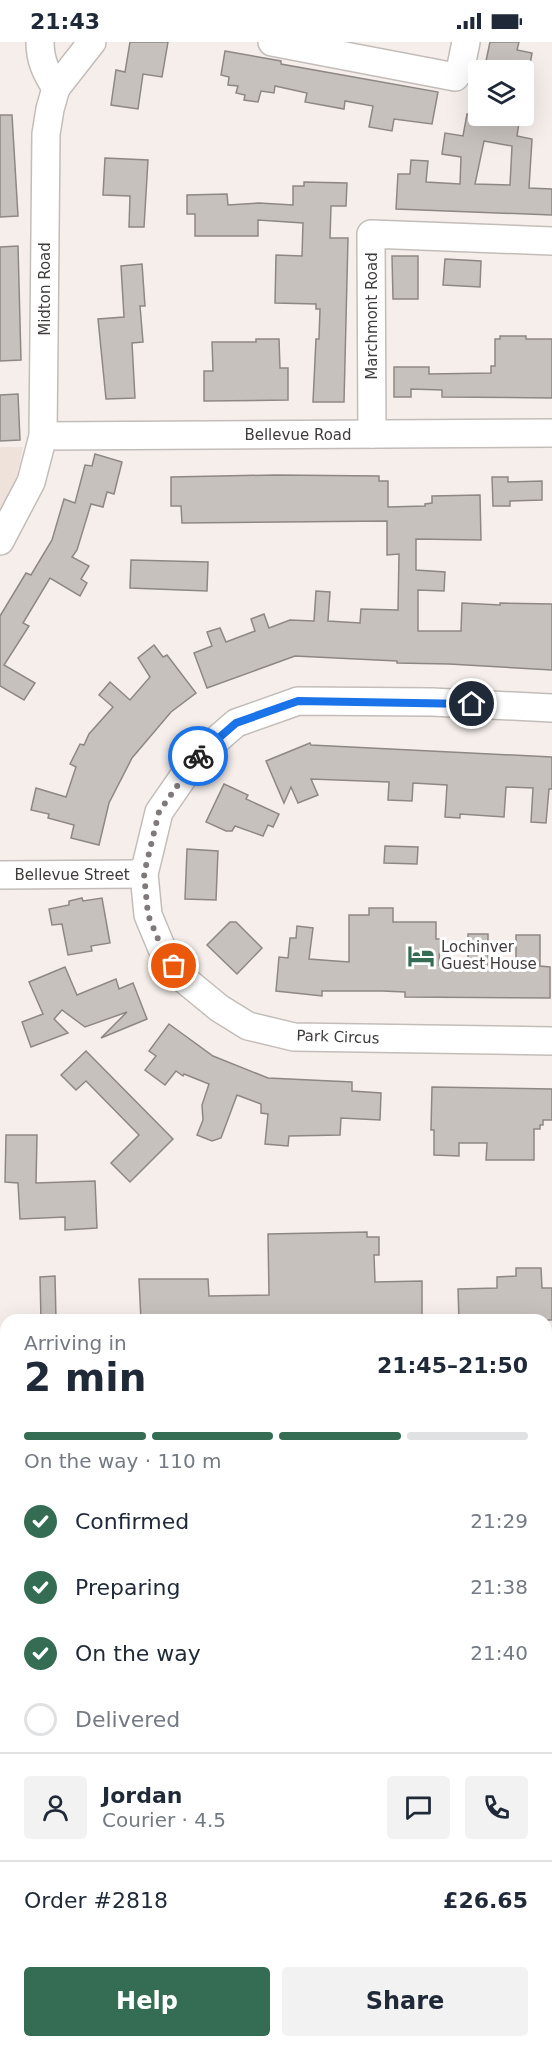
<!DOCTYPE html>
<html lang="en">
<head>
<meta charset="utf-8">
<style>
	:root { --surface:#fff; --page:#f2f2f3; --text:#1f2937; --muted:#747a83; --line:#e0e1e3; --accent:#356d54 }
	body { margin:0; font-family:"DejaVu Sans",sans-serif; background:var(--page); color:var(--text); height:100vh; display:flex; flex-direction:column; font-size:22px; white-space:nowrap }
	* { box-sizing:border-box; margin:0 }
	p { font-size:20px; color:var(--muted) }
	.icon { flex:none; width:33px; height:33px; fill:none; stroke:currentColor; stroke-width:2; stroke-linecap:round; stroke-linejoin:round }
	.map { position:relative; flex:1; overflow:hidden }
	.panel { position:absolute; left:0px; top:1272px; width:552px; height:734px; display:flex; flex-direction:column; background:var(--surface); border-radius:18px 18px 0 0; box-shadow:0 6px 24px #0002 }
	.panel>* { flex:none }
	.buttons { position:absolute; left:468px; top:18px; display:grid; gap:12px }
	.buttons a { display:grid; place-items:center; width:66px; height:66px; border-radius:6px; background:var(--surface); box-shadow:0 6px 24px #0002; font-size:30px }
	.pin { position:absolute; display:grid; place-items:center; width:51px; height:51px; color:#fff; margin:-26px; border:3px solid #fff; border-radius:50%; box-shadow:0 2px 6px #0007 }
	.courier { position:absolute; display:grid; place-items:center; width:60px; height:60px; margin:-30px; border:4px solid #1a73e8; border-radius:50%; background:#fff; color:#222; box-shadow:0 2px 8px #0007 }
	.headline em { font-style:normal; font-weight:700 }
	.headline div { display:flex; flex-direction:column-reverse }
	.headline { display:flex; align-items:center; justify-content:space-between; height:102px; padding:0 24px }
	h1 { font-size:39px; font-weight:700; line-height:45px }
	.bar { display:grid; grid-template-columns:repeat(4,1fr); gap:9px 6px; align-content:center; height:72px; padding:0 24px }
	.bar i { height:8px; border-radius:4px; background:var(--line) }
	.bar .current { background:var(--accent) }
	.bar p { grid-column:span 4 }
	.line { display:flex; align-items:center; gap:15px; padding:0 24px; border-top:2px solid var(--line) }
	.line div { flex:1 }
	.round { display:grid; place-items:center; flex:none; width:63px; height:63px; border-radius:6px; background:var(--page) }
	ol { padding:0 24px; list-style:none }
	li { display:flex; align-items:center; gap:18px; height:66px }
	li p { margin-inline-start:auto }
	li .icon { padding:6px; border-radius:50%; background:var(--accent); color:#fff; stroke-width:4 }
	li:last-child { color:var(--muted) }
	li i { width:33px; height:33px; border:3px solid var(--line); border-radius:50% }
	.cta { display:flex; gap:12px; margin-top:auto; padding:12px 24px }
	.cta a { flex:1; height:69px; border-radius:6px; background:var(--accent); color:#fff; font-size:24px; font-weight:700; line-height:69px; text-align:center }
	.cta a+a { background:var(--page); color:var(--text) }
	.status { display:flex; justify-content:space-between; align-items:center; height:42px; padding:0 30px; background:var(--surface); direction:ltr }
	.status svg { height:16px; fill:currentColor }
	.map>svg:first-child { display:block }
	.built { fill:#efe2da }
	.building { fill:#c7c1bd; stroke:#8e8885; stroke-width:1.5; fill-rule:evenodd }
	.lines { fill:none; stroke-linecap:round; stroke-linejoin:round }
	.minor-casing { stroke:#c3bdb9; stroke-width:30 }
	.major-casing { stroke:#c3bdb9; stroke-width:36 }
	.minor { stroke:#fff; stroke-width:27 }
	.major { stroke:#fff; stroke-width:33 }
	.done { stroke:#7f7a79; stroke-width:6; stroke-dasharray:0 10.8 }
	.route { stroke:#1a73e8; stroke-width:8 }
	.labels { text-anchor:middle; stroke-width:6; stroke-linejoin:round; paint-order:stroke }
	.street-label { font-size:15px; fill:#3f3c3b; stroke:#fff }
	.poi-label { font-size:15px; fill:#3f3c3b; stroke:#fff; text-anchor:start }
</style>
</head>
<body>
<div class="status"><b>21:43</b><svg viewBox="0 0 49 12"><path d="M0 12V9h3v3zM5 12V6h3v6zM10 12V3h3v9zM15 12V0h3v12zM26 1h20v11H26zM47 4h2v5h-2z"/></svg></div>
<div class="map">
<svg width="552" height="2005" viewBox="0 0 552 2005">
	<rect width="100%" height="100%" fill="#f5eeeb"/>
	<g class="built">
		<path d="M0,405H23L17,434L0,469Z"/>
		<path d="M0,1331H6V2000H437L439,2005H0Z"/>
	</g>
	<g class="building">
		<path d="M130,0H168L162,35L143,32L138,67L111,63L116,28L125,30Z"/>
		<path d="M490,0H519L517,8L532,11L529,28L486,19Z"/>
		<path d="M225,9L281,19V22L438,50L432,82L394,77L392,89L369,85L373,64L345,59L344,67L305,60L307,51L275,44L274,51L261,49L258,60L244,58L245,53L236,51L238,44L228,43L229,35L221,33Z"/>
		<path d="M467,72L520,74L517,94L532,97L529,146L552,147V173L396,167L398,132H410L411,118L428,119L426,140L460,142L461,115L442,112L445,91L463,94ZM484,99L512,104L510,143L475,142Z"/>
		<path d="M0,73H12L18,174L0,175Z"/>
		<path d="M105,116L148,118L144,185H129L130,154L103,153Z"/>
		<path d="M304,140L347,141L346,164H331L330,196H348L344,360H313L316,297H319L320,267H316V262L275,261L276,213L302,214L303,181L258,178V194H195V172H187V153L227,152L228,163L259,161L293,163V144H304Z"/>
		<path d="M18,204L21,318L0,319V205Z"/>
		<path d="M392,214H418V257H393Z"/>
		<path d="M445,217L481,219L480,245L443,243Z"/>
		<path d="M142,222L145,264H140L143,300L132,301L135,356L106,357L98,277L124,275L121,224Z"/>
		<path d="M500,294H526V297H552V356L442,355V348L411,347V355H394V325H429V332L491,331V324H495V297H500Z"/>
		<path d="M256,297H279L280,326H288V358L204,359V329H213L212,300H256Z"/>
		<path d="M18,352L20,398L0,399V353Z"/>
		<path d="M95,412L122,420L114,452L107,450L103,465L91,462L77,508L72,515L89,524L81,537L87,541L80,554L50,536L23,581L29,584L4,623L35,641L24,658L0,644V574L26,531L31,533L52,498L64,457L75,461L85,423L92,424Z"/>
		<path d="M275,433L379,434V439H388V465L425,464V462L432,461V454L480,453L481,498L416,497V528L445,530L444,549L418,548V589H461L462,561L500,563V561L552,562V628L449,622L397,621V619L295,614L207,646L194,611L212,604L207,590L220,586L226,600L255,589L251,577L264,572L269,586L290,578L314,579L316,549L330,550L328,579L360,581L361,567L398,568L399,512L387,513V479L182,481L181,464H171V435Z"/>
		<path d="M492,435H508V440L542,439V458L510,459V464H493Z"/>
		<path d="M131,518L208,520L207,549L130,546Z"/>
		<path d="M154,603L163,615L167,613L196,651L171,670L132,716L109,761L99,803L71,796L74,783L48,776L49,772L31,768L36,746L66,755L76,725L70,722L80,702L84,703L89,692L113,665L99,653L110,640L130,658L150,635L138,616Z"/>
		<path d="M310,701L311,703L552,715V747H549L546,781L531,780L533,746L506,745L504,775L460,772V776L445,775L447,743L413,741L412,759L388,758L389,740L311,737L318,753L298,761L291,745L284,761L266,719Z"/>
		<path d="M224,742L248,753L246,757L279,772L273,785L268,783L263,794L235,784L232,789H226L206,780Z"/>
		<path d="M385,804L418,805L417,822L384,821Z"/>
		<path d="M187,807L218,809L216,858L185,857Z"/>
		<path d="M82,856L83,859L102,856L110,901L91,904L92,909L68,913L62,882L52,883L49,867L69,863V859Z"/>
		<path d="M369,866H393V880H436V897H440L439,923L468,924V892H488V923L516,924V893H540V924L550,925V956L405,955V950L382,949H322V954L276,949L279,915L288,916L290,896H296L297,884L313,886L309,917L349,920V873H369Z"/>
		<path d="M230,880H236L262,906L237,932L207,903Z"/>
		<path d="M65,925L77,953L116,937L119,947L133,941L147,977L101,996L127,970L85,985L62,968L54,977L68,991L31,1005L22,980L43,972L29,940Z"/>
		<path d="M169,982L213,1014L268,1036L352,1040V1049L381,1051L380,1078L341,1076L340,1093L289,1094L288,1104L265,1102L268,1072L261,1071V1062L237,1053L221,1096L212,1099L197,1093L203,1078L202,1063L209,1042L184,1032L183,1034L176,1029L165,1043L145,1028L156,1014L149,1009Z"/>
		<path d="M86,1009L173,1097L130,1140L111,1121L139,1093L86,1039L76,1048L61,1033Z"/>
		<path d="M432,1045L552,1047V1078H543V1083H540V1087H534V1118H486L487,1101H459V1114L434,1113V1088H431Z"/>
		<path d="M6,1093H37L36,1141L95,1139L97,1186L65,1188V1175L20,1177L18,1141L5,1140Z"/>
		<path d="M367,1190V1195H379V1213H374L375,1240L422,1239V1278H141L139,1237H208L209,1254L269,1253L268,1192Z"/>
		<path d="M516,1226H541L542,1246H552V1278H459L458,1247L497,1246V1235L516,1234Z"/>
		<path d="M55,1234L56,1278H41L40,1235Z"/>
	</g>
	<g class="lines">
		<defs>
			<g id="minor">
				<path d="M40,0C40,18 46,31 56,46"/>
				<path d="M272,0L455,35L460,29L466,0"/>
				<path d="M372,392L371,192L552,199"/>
				<path d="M43,394L552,391"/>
				<path d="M0,499L31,440L43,394L46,92L50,67L56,46L92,0"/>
				<path d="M552,666L432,660L298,659L236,681L197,715L159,770L144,832L148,873L163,909L185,938L219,966L248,984L294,995L552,999"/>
				<path d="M0,833L144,832"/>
				<path d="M0,1572H6"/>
				<path d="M546,1970H552"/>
				<path d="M424,2000L426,2005"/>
			</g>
			<g id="major">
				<path d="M546,1339H552"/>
				<path d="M0,1346H6"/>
			</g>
		</defs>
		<use href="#minor" class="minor-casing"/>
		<use href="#major" class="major-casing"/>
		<use href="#minor" class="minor"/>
		<use href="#major" class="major"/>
	</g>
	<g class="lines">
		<path class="done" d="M174,924L163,909L148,873L144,832L159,770L198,714"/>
		<path class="route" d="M198,714L236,681L298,659L472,662"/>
	</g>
	<defs>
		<symbol id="hotel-bare" viewBox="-9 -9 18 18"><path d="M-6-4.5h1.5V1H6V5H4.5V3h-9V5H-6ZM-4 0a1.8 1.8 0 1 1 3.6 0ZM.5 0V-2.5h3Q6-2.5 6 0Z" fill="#356d54" stroke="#fff" stroke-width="2.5" paint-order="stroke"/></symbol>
	</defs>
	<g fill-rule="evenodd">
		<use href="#hotel-bare" x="402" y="895" width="38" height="38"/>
	</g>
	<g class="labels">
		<g class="street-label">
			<text transform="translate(45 247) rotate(-90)" y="5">Midton Road</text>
			<text transform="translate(372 274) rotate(-90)" y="5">Marchmont Road</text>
			<text x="298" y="398">Bellevue Road</text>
			<text x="72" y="838">Bellevue Street</text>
			<text transform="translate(338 995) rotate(2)" y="5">Park Circus</text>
		</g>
		<g class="poi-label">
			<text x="441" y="910">Lochinver<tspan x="441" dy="17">Guest House</tspan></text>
		</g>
	</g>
</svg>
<div class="buttons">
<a><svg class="icon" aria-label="layers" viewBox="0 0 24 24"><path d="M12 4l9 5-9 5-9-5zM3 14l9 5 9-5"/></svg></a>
</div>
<div class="pin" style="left:174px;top:924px;background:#ea580c"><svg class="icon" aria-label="bag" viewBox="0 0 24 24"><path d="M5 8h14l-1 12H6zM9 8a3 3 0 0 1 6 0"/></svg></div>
<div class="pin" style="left:472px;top:662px;background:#1f2937"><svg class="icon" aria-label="home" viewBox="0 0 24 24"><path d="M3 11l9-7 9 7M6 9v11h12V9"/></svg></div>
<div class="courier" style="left:198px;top:714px"><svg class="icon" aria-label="bike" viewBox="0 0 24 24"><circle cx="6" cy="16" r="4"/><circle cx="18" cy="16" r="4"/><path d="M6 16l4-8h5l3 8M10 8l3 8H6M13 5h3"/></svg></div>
<section class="panel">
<div class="headline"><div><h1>2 min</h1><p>Arriving in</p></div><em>21:45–21:50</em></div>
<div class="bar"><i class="current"></i><i class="current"></i><i class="current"></i><i></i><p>On the way · 110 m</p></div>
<ol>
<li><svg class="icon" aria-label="check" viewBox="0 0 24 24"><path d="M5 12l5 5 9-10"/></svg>Confirmed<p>21:29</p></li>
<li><svg class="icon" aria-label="check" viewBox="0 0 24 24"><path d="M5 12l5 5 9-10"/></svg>Preparing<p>21:38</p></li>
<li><svg class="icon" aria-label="check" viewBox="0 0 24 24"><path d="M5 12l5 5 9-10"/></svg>On the way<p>21:40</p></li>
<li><i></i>Delivered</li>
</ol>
<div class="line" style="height:108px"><a class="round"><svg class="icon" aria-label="person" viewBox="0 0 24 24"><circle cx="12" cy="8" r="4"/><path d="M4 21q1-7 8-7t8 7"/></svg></a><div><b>Jordan</b><p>Courier · 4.5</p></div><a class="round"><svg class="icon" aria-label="chat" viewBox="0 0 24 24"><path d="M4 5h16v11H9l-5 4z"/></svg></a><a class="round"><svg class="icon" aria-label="phone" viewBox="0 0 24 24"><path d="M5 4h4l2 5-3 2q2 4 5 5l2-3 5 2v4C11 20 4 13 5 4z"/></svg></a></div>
<div class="line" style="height:78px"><div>Order #2818</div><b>£26.65</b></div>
<div class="cta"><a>Help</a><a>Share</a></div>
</section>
</div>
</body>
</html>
